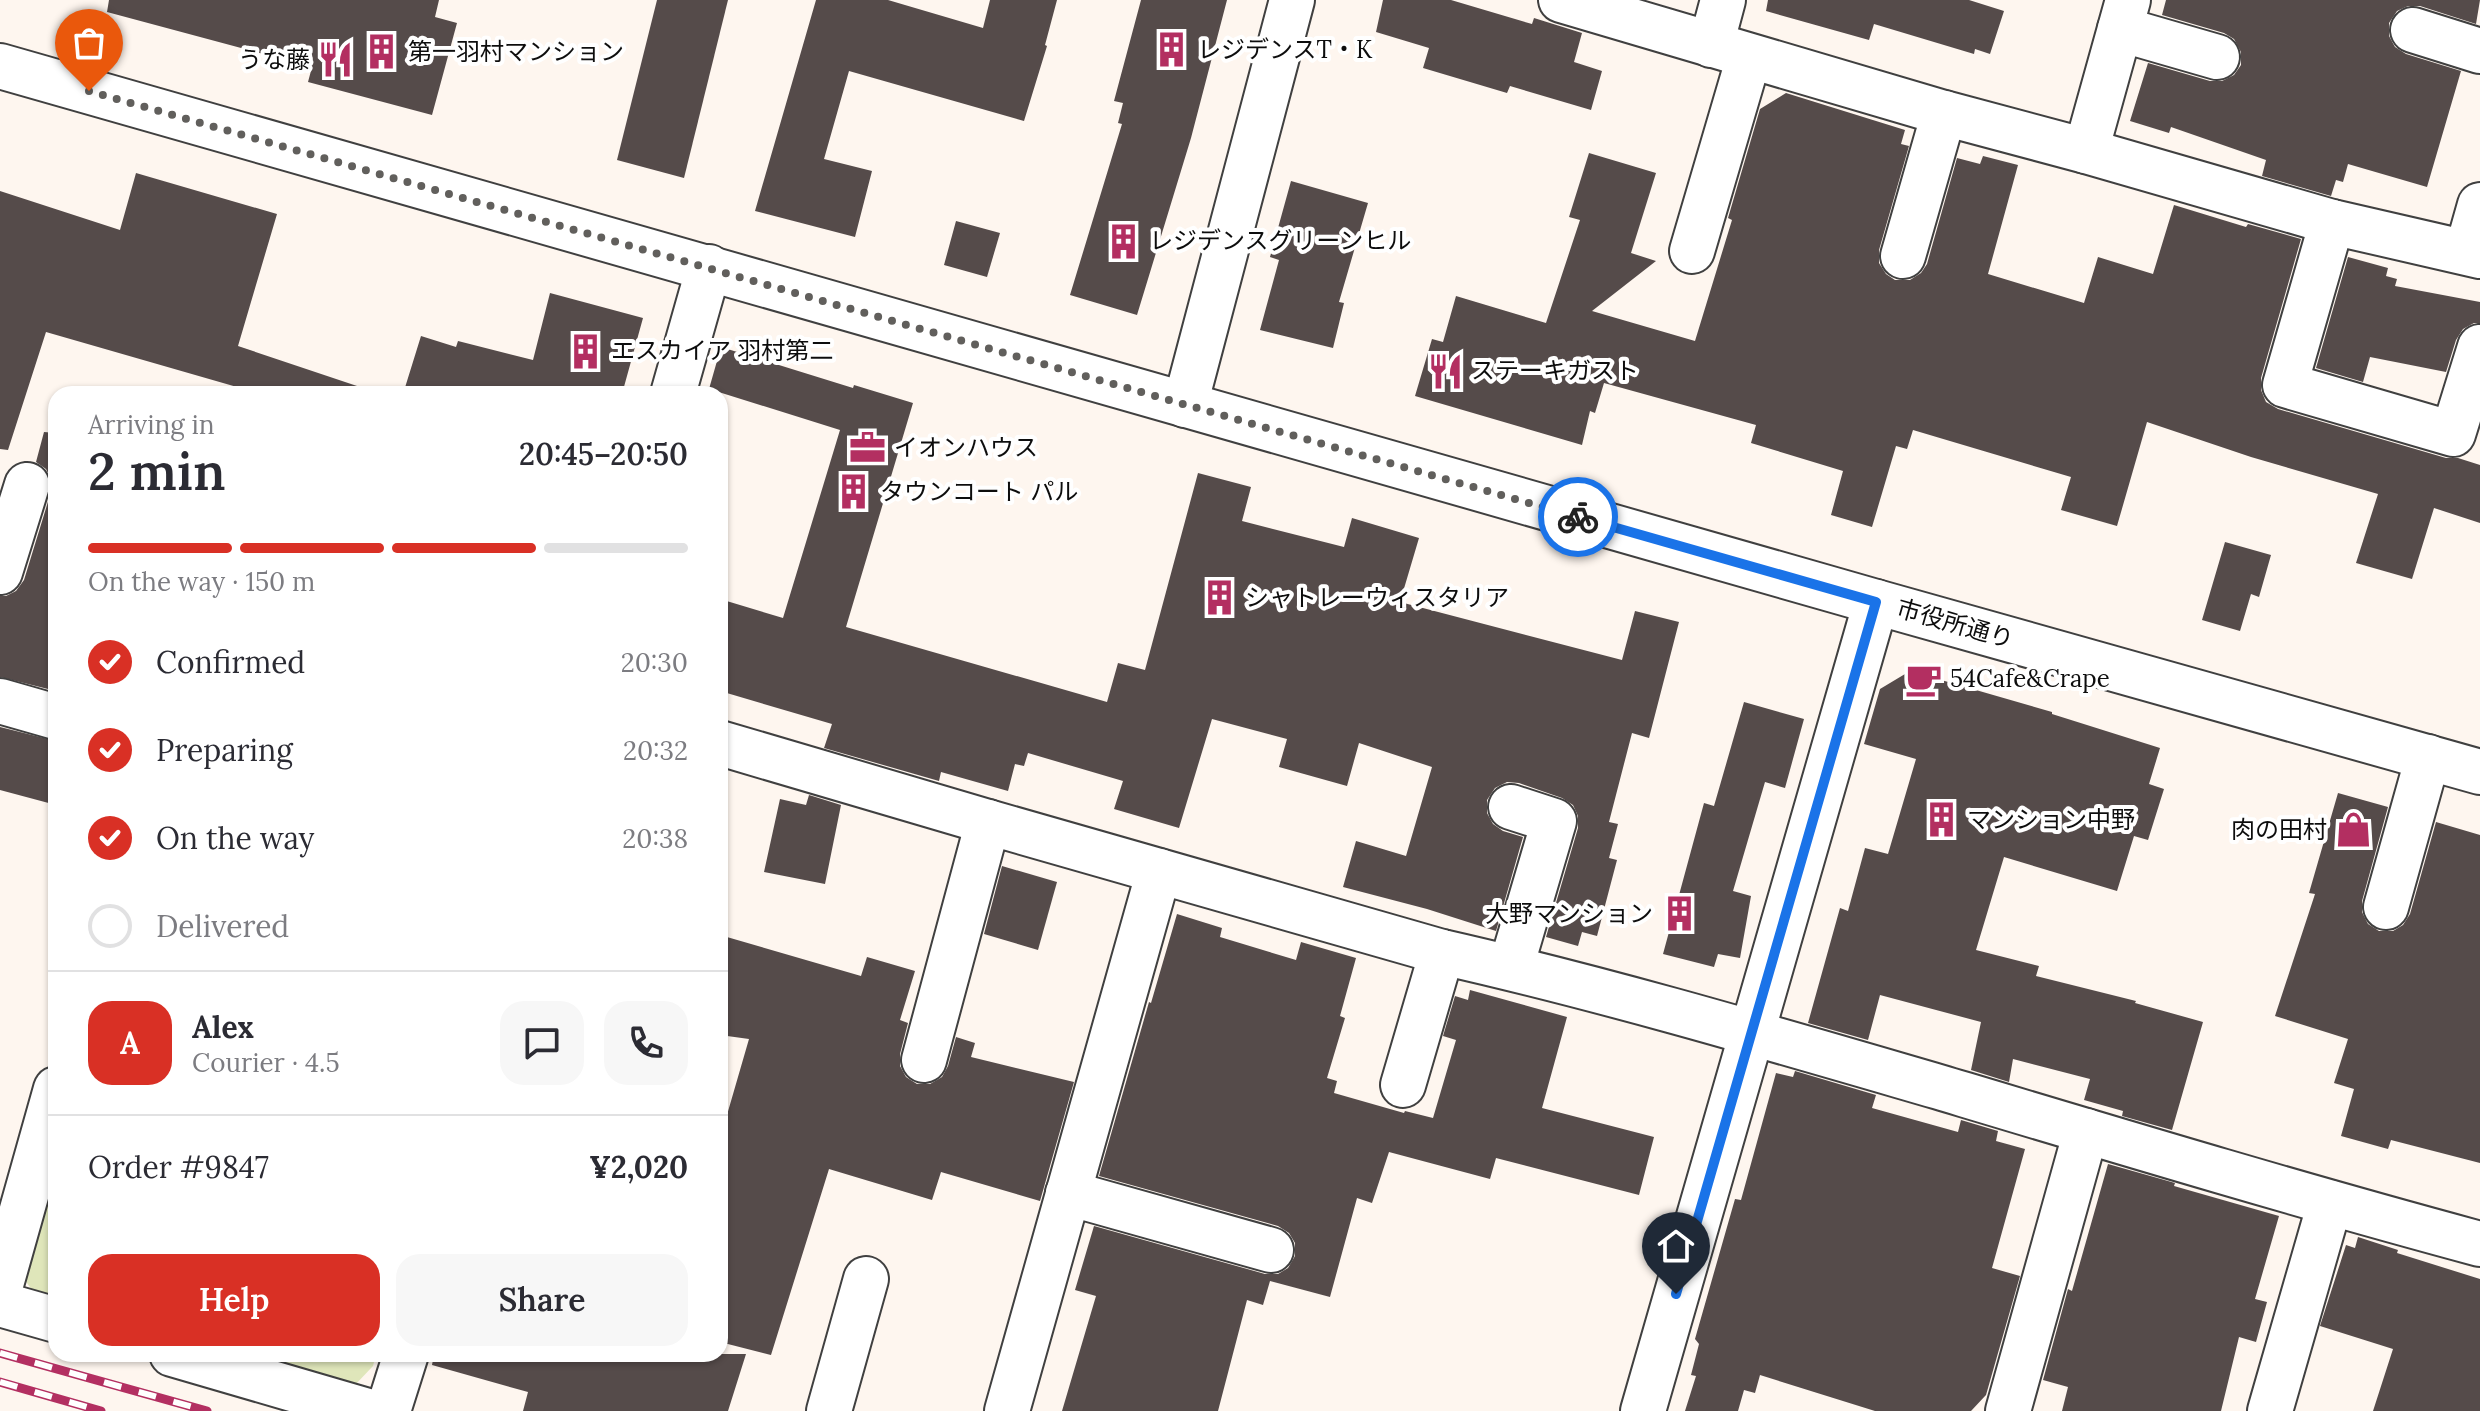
<!DOCTYPE html>
<html lang="en">
<head>
<meta charset="utf-8">
<style>
	:root { --surface:#fff; --page:#f7f7f7; --text:#2b2b33; --muted:#7c7c81; --line:#e1e1e2; --accent:#d93025 }
	body { margin:0; font-family:Lora,"Noto Sans JP",serif; background:var(--page); color:var(--text); height:100vh; display:flex; flex-direction:column; font-size:30px; white-space:nowrap }
	* { box-sizing:border-box; margin:0 }
	p { font-size:26px; color:var(--muted) }
	.icon { flex:none; width:44px; height:44px; fill:none; stroke:currentColor; stroke-width:2; stroke-linecap:round; stroke-linejoin:round }
	.map { position:relative; flex:1; overflow:hidden }
	.drawer { position:absolute; left:48px; top:386px; width:680px; height:976px; display:flex; flex-direction:column; background:var(--surface); border-radius:24px; box-shadow:0 2px 6px #0004 }
	.drawer>* { flex:none }
	.pin { position:absolute; display:grid; place-items:center; width:68px; height:68px; color:#fff; margin:-82px -34px; border-radius:50% 50% 50% 0; rotate:-45deg; box-shadow:0 0 8px #0007 }
	.pin .icon { rotate:45deg }
	.courier { position:absolute; display:grid; place-items:center; width:80px; height:80px; margin:-40px; border:6px solid #1a73e8; border-radius:50%; background:#fff; color:#222; box-shadow:0 2px 10px #0007 }
	.summary em { font-style:normal; font-weight:600 }
	.summary div { display:flex; flex-direction:column-reverse }
	.summary { display:flex; align-items:center; justify-content:space-between; height:136px; padding:0 40px }
	h1 { font-size:52px; font-weight:600; line-height:60px }
	.bar { display:grid; grid-template-columns:repeat(4,1fr); gap:12px 8px; align-content:center; height:96px; padding:0 40px }
	.bar i { height:10px; border-radius:6px; background:var(--line) }
	.bar .selected { background:var(--accent) }
	.bar p { grid-column:span 4 }
	.line { display:flex; align-items:center; gap:20px; padding:0 40px; border-top:2px solid var(--line) }
	.line div { flex:1 }
	.round { display:grid; place-items:center; flex:none; width:84px; height:84px; border-radius:24px; background:var(--page) }
	ol { padding:0 40px; list-style:none }
	li { display:flex; align-items:center; gap:24px; height:88px }
	li p { margin-inline-start:auto }
	li .icon { padding:8px; border-radius:50%; background:var(--accent); color:#fff; stroke-width:4 }
	li:last-child { color:var(--muted) }
	li i { width:44px; height:44px; border:4px solid var(--line); border-radius:50% }
	.cta { display:flex; gap:16px; margin-top:auto; padding:16px 40px }
	.cta a { flex:1; height:92px; border-radius:24px; background:var(--accent); color:#fff; font-size:32px; font-weight:600; line-height:92px; text-align:center }
	.cta a+a { background:var(--page); color:var(--text) }
	.map>svg:first-child { display:block }
	.green { fill:#dfe6ba }
	.building { fill:#554b4a }
	.lines { fill:none; stroke-linecap:round; stroke-linejoin:round }
	.minor-casing { stroke:#404040; stroke-width:48 }
	.minor { stroke:#fff; stroke-width:44 }
	.rail-casing { stroke:#b32f61; stroke-width:9 }
	.rail { stroke:#fff; stroke-width:6; stroke-dasharray:18; stroke-linecap:butt }
	.done { stroke:#615f5c; stroke-width:8; stroke-dasharray:0 14.4 }
	.route { stroke:#1a73e8; stroke-width:10 }
	.labels { text-anchor:middle; stroke-width:8; stroke-linejoin:round; paint-order:stroke }
	.poi-label { font-size:24px; fill:#0d0d0d; stroke:#fff; text-anchor:start }
	.street-label { font-size:24px; fill:#0d0d0d; stroke:#fff }
</style>
</head>
<body>
<div class="map">
<svg width="2480" height="1411" viewBox="0 0 2480 1411">
	<rect width="100%" height="100%" fill="#fef6ef"/>
	<g class="green">
		<path d="M56,1146V1300L35,1294L19,1272Z"/>
		<path d="M247,1354H376L373,1366L355,1385Z"/>
	</g>
	<g class="building">
		<path d="M109,0H439L435,17L457,23L432,115L308,82L312,67L107,12Z"/>
		<path d="M657,0H728L684,178L617,160Z"/>
		<path d="M816,0H888L983,28L990,0H1057L1045,45L1047,46L1024,121L849,71L824,159L872,171L855,237L755,211Z"/>
		<path d="M1141,0H1227L1191,138L1137,315L1070,295L1122,124L1118,123L1123,103L1114,101Z"/>
		<path d="M1383,0H1451L1532,24L1534,18L1582,33L1574,62L1602,71L1591,110L1510,86L1507,93L1423,68L1429,48L1376,32Z"/>
		<path d="M1768,0H1969L2004,11L1990,54L1975,49L1974,54L1874,24L1869,40L1766,11Z"/>
		<path d="M2166,0H2480L2476,24L2420,6H2408L2397,11L2389,23V36L2395,47L2406,54L2461,71L2427,187L2348,164L2343,182L2336,180L2331,196L2262,176L2266,160L2171,127L2169,133L2130,121L2148,63L2210,81H2222L2234,75L2241,65V52L2234,39L2224,33L2162,15Z"/>
		<path d="M1786,93L1905,130L1901,144L1909,146L1879,250V263L1886,274L1895,280H1910L1921,273L1927,264L1957,158L1980,164L1983,156L2018,165L1988,274L2084,303L2098,257L2153,274L2174,205L2246,227L2248,224L2301,239L2261,378V390L2266,402L2278,409L2446,458H2458L2480,465V523L2434,508L2412,579L2356,563L2378,494L2251,457L2147,422L2117,526L2061,510L2071,477L1913,430L1907,449L1896,446L1872,527L1831,515L1843,471L1751,443L1756,425L1604,383L1595,413L1590,411L1582,445L1415,396L1432,339L1443,342L1456,296L1546,323L1580,220L1569,217L1589,153L1656,173L1631,253L1656,261L1592,311L1695,341L1732,220L1728,218L1760,109Z"/>
		<path d="M136,173L277,214L238,346L360,387L359,394H261L46,332L8,450L0,449V191L120,230Z"/>
		<path d="M1291,181L1368,203L1339,302L1344,303L1333,348L1260,330L1279,260L1270,257Z"/>
		<path d="M956,221L1000,233L987,277L944,265Z"/>
		<path d="M2348,257L2388,268L2386,276L2397,279L2395,286L2480,302V323H2474L2463,329L2456,340L2446,372L2370,357L2363,382L2316,368Z"/>
		<path d="M550,293L643,318L622,394H403L421,336L456,347L458,341L533,360Z"/>
		<path d="M721,347L853,388L854,385L913,403L846,627L1107,702L1118,663L1145,670L1198,473L1251,487L1242,521L1344,547L1352,518L1419,538L1400,602L1622,660L1635,611L1679,622L1649,738L1632,733L1609,822L1618,824L1609,858L1617,860L1597,936L1582,932L1578,946L1546,937L1578,828V816L1573,805L1562,798L1519,783L1507,782L1495,788L1487,800V813L1493,824L1503,831L1523,837L1496,931L1427,909L1343,887L1356,841L1406,856L1432,767L1359,743L1347,786L1279,767L1287,739L1212,719L1179,828L1114,809L1123,781L1028,753L1024,766L1015,764L1008,791L941,772L939,781L824,748L832,724L720,691V599L783,618L840,430L709,389Z"/>
		<path d="M44,432L56,433V691L0,677V596H6L16,591L24,580L51,492V479L46,469L36,462Z"/>
		<path d="M2225,542L2271,555L2259,597L2251,594L2240,631L2202,620Z"/>
		<path d="M1910,671L2052,712V714L2160,748L2149,784L2164,789L2148,840L2134,836L2117,891L2004,857L1976,950L2039,966L2036,976L2136,1001L2135,1003L2203,1022L2172,1130L2122,1116L2123,1111L2084,1100L2090,1079L2013,1059L2009,1082L1971,1070L1981,1022L1880,995L1868,1040L1808,1023L1840,908L1848,911L1865,848L1888,854L1916,759L1864,744L1880,689Z"/>
		<path d="M1744,702L1804,719L1785,788L1765,782L1733,891L1751,896L1740,958L1718,954L1714,967L1663,954L1704,803L1714,806Z"/>
		<path d="M0,727L56,741V805L0,790Z"/>
		<path d="M2338,793L2388,807L2362,901V912L2368,924L2379,931H2393L2403,925L2410,914L2436,822L2480,835V1163L2391,1140L2388,1149L2341,1136L2354,1089L2334,1083L2348,1039L2275,1016L2315,894L2309,893Z"/>
		<path d="M809,795L841,805L825,884L764,872L780,799L806,805Z"/>
		<path d="M1002,866L1057,882L1038,950L984,934Z"/>
		<path d="M1177,914L1222,928L1220,937L1296,960L1301,942L1356,958L1340,1016L1345,1018L1327,1078L1337,1081L1334,1093L1404,1113L1405,1111L1433,1118L1456,1040L1443,1036L1455,996L1468,1000L1470,990L1567,1017L1542,1108L1654,1137L1639,1195L1496,1158L1490,1179L1389,1152L1372,1203L1357,1198L1330,1297L1270,1281L1263,1305L1247,1300L1218,1411H1062L1096,1296L1075,1290L1094,1226L1265,1274H1278L1288,1268L1295,1256V1243L1289,1233L1278,1226L1099,1176L1149,1002L1151,1003Z"/>
		<path d="M720,935L861,976L867,957L915,971L900,1020L908,1023L900,1054V1066L906,1077L917,1084H930L942,1077L948,1066L956,1037L975,1043L971,1057L1074,1082L1040,1201L941,1172L932,1200L829,1169L771,1355L720,1342V1139L749,1039L720,1035Z"/>
		<path d="M1795,1071L1876,1095L1872,1108L1958,1132L1961,1120L1998,1131L1996,1141L2025,1149L1992,1268L2020,1276L1986,1395L1971,1411H1875L1760,1375L1755,1393L1744,1390L1738,1411H1685L1696,1376L1691,1375L1699,1344L1695,1339L1735,1199L1741,1200L1776,1073L1793,1077Z"/>
		<path d="M2108,1164L2175,1183L2174,1186L2279,1216L2255,1299L2267,1302L2256,1342L2239,1337L2221,1411H2062L2068,1387L2043,1380L2068,1289L2072,1291Z"/>
		<path d="M2358,1237L2398,1250L2397,1253L2480,1279V1411H2373L2393,1349L2320,1326L2346,1245L2355,1248Z"/>
		<path d="M434,1354H746L728,1411H523L528,1392L432,1365Z"/>
	</g>
	<g class="lines">
		<defs>
			<g id="minor">
				<path d="M1561,0L1944,113L2086,151L2332,222L2480,256"/>
				<path d="M2120,29L2217,57"/>
				<path d="M2413,30L2480,51"/>
				<path d="M1711,45L1723,0"/>
				<path d="M0,66L1876,602L2480,772"/>
				<path d="M2086,151L2128,0"/>
				<path d="M2332,222L2285,385L2453,434L2480,347"/>
				<path d="M1692,251L1749,57"/>
				<path d="M2467,251L2480,205"/>
				<path d="M1903,256L1944,113"/>
				<path d="M673,394L709,267"/>
				<path d="M1185,405L1292,0"/>
				<path d="M0,572L27,485"/>
				<path d="M0,701L56,717"/>
				<path d="M720,743L988,822L1442,952C1609,990 1774,1039 1939,1087C2119,1141 2298,1195 2480,1244"/>
				<path d="M2386,907L2428,757"/>
				<path d="M1511,967L1554,821L1511,807"/>
				<path d="M924,1060L988,822"/>
				<path d="M1403,1085L1442,952"/>
				<path d="M1068,1193L1271,1250"/>
				<path d="M0,1288L56,1089"/>
				<path d="M0,1304L56,1320"/>
				<path d="M172,1354L368,1411"/>
				<path d="M388,1411L406,1354"/>
				<path d="M829,1411L866,1279"/>
				<path d="M1007,1411L1159,871"/>
				<path d="M1643,1411L1876,602"/>
				<path d="M2008,1411L2086,1131"/>
				<path d="M2270,1411L2330,1203"/>
			</g>
		</defs>
		<use href="#minor" class="minor-casing"/>
		<use href="#minor" class="minor"/>
		<defs>
			<g id="rail">
				<path d="M0,1353L207,1411"/>
				<path d="M0,1382L101,1411"/>
			</g>
		</defs>
		<use href="#rail" class="rail-casing"/>
		<use href="#rail" class="rail"/>
	</g>
	<g class="lines">
		<path class="done" d="M89,91L1578,517"/>
		<path class="route" d="M1578,517L1876,602L1676,1294"/>
	</g>
	<defs>
		<symbol id="building-bare" viewBox="-9 -9 18 18"><path d="M-4-6H4V6H1V3H-1V6H-4ZM-2.5-4.3h1.7v1.8h-1.7ZM.8-4.3h1.7v1.8H.8ZM-2.5-1h1.7V.8h-1.7ZM.8-1h1.7V.8H.8Z" fill="#b32f61" stroke="#fff" stroke-width="2.5" paint-order="stroke"/></symbol>
		<symbol id="restaurant-bare" viewBox="-9 -9 18 18"><path d="M-5-6h1v4h1v-4h1v4h1v-4h1v5L-1.5 .5V6h-2V.5L-5-1ZM5-6V6H3V1.5H1.5Q1.5-4 5-6Z" fill="#b32f61" stroke="#fff" stroke-width="2.5" paint-order="stroke"/></symbol>
		<symbol id="office-bare" viewBox="-9 -9 18 18"><path d="M-6-3h4V-5.5h4V-3h4V5H-6ZM-1-4.5V-3h2v-1.5ZM-6 0V1H6V0Z" fill="#b32f61" stroke="#fff" stroke-width="2.5" paint-order="stroke"/></symbol>
		<symbol id="cafe-bare" viewBox="-9 -9 18 18"><path d="M-5.5-4.5H6V0H3Q3 3.5 0 3.5H-2.5Q-5.5 3.5-5.5 0ZM3-3.2v2h1.7v-2ZM-6 4.5H4V6H-6Z" fill="#b32f61" stroke="#fff" stroke-width="2.5" paint-order="stroke"/></symbol>
		<symbol id="shop-bare" viewBox="-9 -9 18 18"><path d="M-5-2.5h2.3a2.7 3.5 0 0 1 5.4 0H5L5.5 6h-11ZM-1.5-2.5h3a1.5 2.3 0 0 0-3 0Z" fill="#b32f61" stroke="#fff" stroke-width="2.5" paint-order="stroke"/></symbol>
	</defs>
	<g fill-rule="evenodd">
		<use href="#building-bare" x="1146" y="24" width="51" height="51"/>
		<use href="#building-bare" x="356" y="26" width="51" height="51"/>
		<use href="#restaurant-bare" x="310" y="34" width="51" height="51"/>
		<use href="#building-bare" x="1098" y="216" width="51" height="51"/>
		<use href="#building-bare" x="560" y="326" width="51" height="51"/>
		<use href="#restaurant-bare" x="1420" y="346" width="51" height="51"/>
		<use href="#office-bare" x="842" y="422" width="51" height="51"/>
		<use href="#building-bare" x="828" y="466" width="51" height="51"/>
		<use href="#building-bare" x="1194" y="572" width="51" height="51"/>
		<use href="#cafe-bare" x="1898" y="654" width="51" height="51"/>
		<use href="#building-bare" x="1916" y="794" width="51" height="51"/>
		<use href="#shop-bare" x="2328" y="804" width="51" height="51"/>
		<use href="#building-bare" x="1654" y="888" width="51" height="51"/>
	</g>
	<g class="labels">
		<g class="poi-label">
			<text x="1197" y="58">レジデンスT・K</text>
			<text x="408" y="60">第一羽村マンション</text>
			<text x="310" y="68" text-anchor="end">うな藤</text>
			<text x="1149" y="249">レジデンスグリーンヒル</text>
			<text x="611" y="359">エスカイア 羽村第二</text>
			<text x="1471" y="379">ステーキガスト</text>
			<text x="894" y="456">イオンハウス</text>
			<text x="880" y="500">タウンコート パル</text>
			<text x="1245" y="606">シャトレーウィスタリア</text>
			<text x="1950" y="687">54Cafe&amp;Crape</text>
			<text x="1967" y="828">マンション中野</text>
			<text x="2327" y="838" text-anchor="end">肉の田村</text>
			<text x="1653" y="922" text-anchor="end">大野マンション</text>
		</g>
		<g class="street-label">
			<text transform="translate(1955 624) rotate(16)" y="8">市役所通り</text>
		</g>
	</g>
</svg>
<div class="pin" style="left:89px;top:91px;background:#ea580c"><svg class="icon" aria-label="bag" viewBox="0 0 24 24"><path d="M5 8h14l-1 12H6zM9 8a3 3 0 0 1 6 0"/></svg></div>
<div class="pin" style="left:1676px;top:1294px;background:#1f2937"><svg class="icon" aria-label="home" viewBox="0 0 24 24"><path d="M3 11l9-7 9 7M6 9v11h12V9"/></svg></div>
<div class="courier" style="left:1578px;top:517px"><svg class="icon" aria-label="bike" viewBox="0 0 24 24"><circle cx="6" cy="16" r="4"/><circle cx="18" cy="16" r="4"/><path d="M6 16l4-8h5l3 8M10 8l3 8H6M13 5h3"/></svg></div>
<section class="drawer">
<div class="summary"><div><h1>2 min</h1><p>Arriving in</p></div><em>20:45–20:50</em></div>
<div class="bar"><i class="selected"></i><i class="selected"></i><i class="selected"></i><i></i><p>On the way · 150 m</p></div>
<ol>
<li><svg class="icon" aria-label="check" viewBox="0 0 24 24"><path d="M5 12l5 5 9-10"/></svg>Confirmed<p>20:30</p></li>
<li><svg class="icon" aria-label="check" viewBox="0 0 24 24"><path d="M5 12l5 5 9-10"/></svg>Preparing<p>20:32</p></li>
<li><svg class="icon" aria-label="check" viewBox="0 0 24 24"><path d="M5 12l5 5 9-10"/></svg>On the way<p>20:38</p></li>
<li><i></i>Delivered</li>
</ol>
<div class="line" style="height:144px"><b class="round" style="background:var(--accent);color:#fff">A</b><div><b>Alex</b><p>Courier · 4.5</p></div><a class="round"><svg class="icon" aria-label="chat" viewBox="0 0 24 24"><path d="M4 5h16v11H9l-5 4z"/></svg></a><a class="round"><svg class="icon" aria-label="phone" viewBox="0 0 24 24"><path d="M5 4h4l2 5-3 2q2 4 5 5l2-3 5 2v4C11 20 4 13 5 4z"/></svg></a></div>
<div class="line" style="height:104px"><div>Order #9847</div><b>¥2,020</b></div>
<div class="cta"><a>Help</a><a>Share</a></div>
</section>
</div>
</body>
</html>
